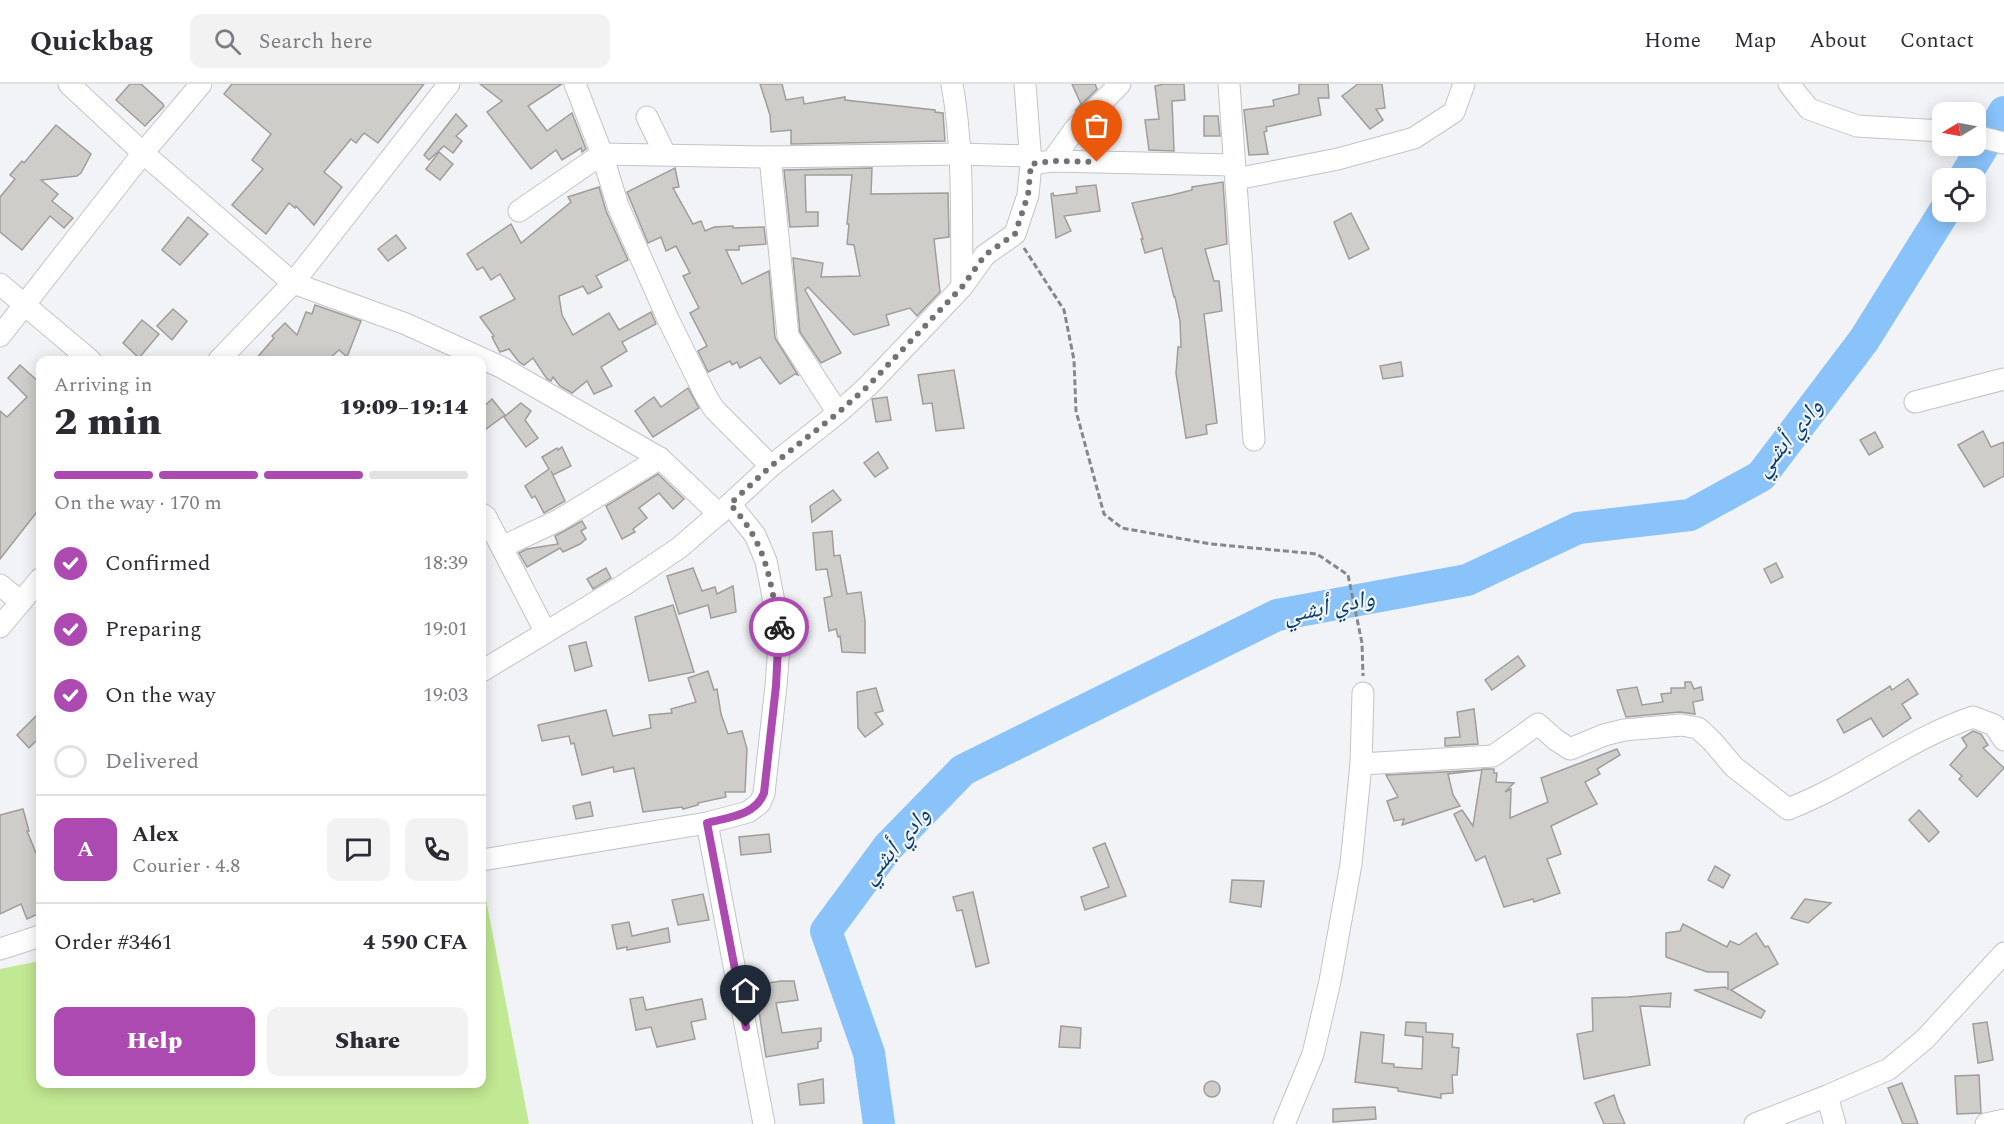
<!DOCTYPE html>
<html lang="en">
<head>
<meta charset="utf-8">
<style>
	:root { --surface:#fff; --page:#f2f2f3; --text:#2b2b33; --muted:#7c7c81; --line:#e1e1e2; --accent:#ac4ab1 }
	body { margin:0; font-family:Spectral,"Noto Naskh Arabic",serif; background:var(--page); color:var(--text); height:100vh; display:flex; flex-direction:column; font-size:22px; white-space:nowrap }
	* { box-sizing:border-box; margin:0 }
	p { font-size:20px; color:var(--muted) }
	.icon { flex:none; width:33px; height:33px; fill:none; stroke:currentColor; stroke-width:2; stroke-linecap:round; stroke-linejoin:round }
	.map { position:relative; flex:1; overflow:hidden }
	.drawer { position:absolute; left:36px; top:272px; width:450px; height:732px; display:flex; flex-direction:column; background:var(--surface); border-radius:12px; box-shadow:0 3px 15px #0003 }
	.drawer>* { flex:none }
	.needle { width:39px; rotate:260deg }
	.controls { position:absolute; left:1932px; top:18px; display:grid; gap:12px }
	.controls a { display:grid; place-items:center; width:54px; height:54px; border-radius:12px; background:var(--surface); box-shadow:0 3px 15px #0003; font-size:30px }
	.pin { position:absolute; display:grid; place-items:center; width:51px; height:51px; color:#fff; margin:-62px -26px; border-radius:50% 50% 50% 0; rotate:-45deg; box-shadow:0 0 6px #0007 }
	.pin .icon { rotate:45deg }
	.courier { position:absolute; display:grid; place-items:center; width:60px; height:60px; margin:-30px; border:4px solid #ac4ab1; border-radius:50%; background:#fff; color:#222; box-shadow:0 2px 8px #0007 }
	.head em { font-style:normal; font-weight:800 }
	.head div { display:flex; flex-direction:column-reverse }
	.head { display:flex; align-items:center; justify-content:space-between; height:102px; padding:0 18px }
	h1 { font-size:39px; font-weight:800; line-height:45px }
	.bar { display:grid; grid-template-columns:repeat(4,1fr); gap:9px 6px; align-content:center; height:72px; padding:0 18px }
	.bar i { height:8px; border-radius:4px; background:var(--line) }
	.bar .selected { background:var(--accent) }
	.bar p { grid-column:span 4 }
	.line { display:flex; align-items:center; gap:15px; padding:0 18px; border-top:2px solid var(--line) }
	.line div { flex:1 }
	.round { display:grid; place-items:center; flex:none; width:63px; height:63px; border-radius:12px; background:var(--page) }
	ol { padding:0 18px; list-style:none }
	li { display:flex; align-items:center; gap:18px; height:66px }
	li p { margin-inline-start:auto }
	li .icon { padding:6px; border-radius:50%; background:var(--accent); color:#fff; stroke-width:4 }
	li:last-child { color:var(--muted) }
	li i { width:33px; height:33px; border:3px solid var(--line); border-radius:50% }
	.primary-button { display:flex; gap:12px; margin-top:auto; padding:12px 18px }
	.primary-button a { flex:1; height:69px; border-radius:12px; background:var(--accent); color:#fff; font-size:24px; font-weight:800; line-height:69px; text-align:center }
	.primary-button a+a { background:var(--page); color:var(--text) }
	header { display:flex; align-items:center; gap:36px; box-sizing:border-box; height:84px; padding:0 30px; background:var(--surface); border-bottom:2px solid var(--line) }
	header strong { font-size:28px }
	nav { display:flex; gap:33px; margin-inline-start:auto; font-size:21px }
	.search { width:420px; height:54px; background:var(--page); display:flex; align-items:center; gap:15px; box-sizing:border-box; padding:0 21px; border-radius:12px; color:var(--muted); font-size:22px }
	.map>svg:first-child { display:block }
	.green { fill:#c1e892 }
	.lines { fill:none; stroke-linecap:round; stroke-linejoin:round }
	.river { stroke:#89c3fa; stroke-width:32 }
	.building { fill:#cfcdca; stroke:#a09d9a; stroke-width:1.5 }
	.minor-casing { stroke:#c2c4c8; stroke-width:23 }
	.path { stroke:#86878a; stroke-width:3; stroke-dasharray:6 3; stroke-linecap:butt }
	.minor { stroke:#fff; stroke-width:21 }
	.done { stroke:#707274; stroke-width:6; stroke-dasharray:0 10.8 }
	.route { stroke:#ac4ab1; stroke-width:8 }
	.labels { text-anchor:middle; stroke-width:4.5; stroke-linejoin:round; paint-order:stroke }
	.water-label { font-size:24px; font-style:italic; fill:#043f6a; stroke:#f1f3f7 }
</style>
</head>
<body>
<header>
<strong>Quickbag</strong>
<div class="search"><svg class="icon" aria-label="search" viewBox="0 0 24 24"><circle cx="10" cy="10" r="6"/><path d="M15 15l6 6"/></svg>Search here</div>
<nav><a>Home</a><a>Map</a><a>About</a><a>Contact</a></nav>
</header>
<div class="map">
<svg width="2004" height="1040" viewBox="0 0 2004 1040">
	<rect width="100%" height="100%" fill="#f1f3f7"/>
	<path class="green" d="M482,794L529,1040H0V885L40,877V999H482Z"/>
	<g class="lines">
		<g class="river">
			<path d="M1964,94L2004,28"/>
			<path d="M879,1040L869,969L826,847L888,763L963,686L1277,531L1467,496L1578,444L1690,431L1761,392L1864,256L1944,128"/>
		</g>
	</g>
	<g class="building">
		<path d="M130,0H141L163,20L164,22L145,42L116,16Z"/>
		<path d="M232,0H424L378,59L364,49L356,59L351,55L324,88L342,103L314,141L296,122L295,124L289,119L266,150L232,121L263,85L252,76L271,50L224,10Z"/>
		<path d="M480,0H562L528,22L547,47L572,29L586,65L582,68L581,64L562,76L556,66L531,85L487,28L502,17Z"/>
		<path d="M760,0H782L786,16L803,13L804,20L845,13V16L935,26V28L943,29L945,57L791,60V46L771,48L770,31Z"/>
		<path d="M1072,0H1095L1097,5L1075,27L1081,20Z"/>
		<path d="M1164,0H1184L1185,16L1172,17L1174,67L1149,66L1145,36L1159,35L1155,2Z"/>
		<path d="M1299,0H1328L1329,14H1318L1321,31L1266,43L1267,47L1264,48L1268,70L1249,71L1244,26L1274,22L1273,16L1299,10Z"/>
		<path d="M1358,0H1382L1385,24L1376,25L1383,36L1370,45L1342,12Z"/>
		<path d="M456,30L467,42L456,52L462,57L453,69L444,62L429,76L424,71Z"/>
		<path d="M1204,32H1218L1220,52H1204Z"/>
		<path d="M56,41L91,70L81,89L77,92L41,96L58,110L52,117L73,134L64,144L50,132L22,166L0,148V113L15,95L10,91L22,77L24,79Z"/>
		<path d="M439,68L453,80L440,96L426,85Z"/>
		<path d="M675,84L679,103L673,104L693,140L701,137L705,147L714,143L733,142V144L764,143L766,160L739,162V166H726L742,200L769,187L775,254L798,291L795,290L780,300L760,273L740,284L737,278L732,281L730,277L708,288L698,267L707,262L690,229L699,224L683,192L690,189L676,162L666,167L661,153L648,159L627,108Z"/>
		<path d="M872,84L871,110L948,109L949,153L934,155L940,208L917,232L910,224L886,231L889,241L854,251L808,203L805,206L841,269L821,279L800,248L793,174L823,179L821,193L860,192L854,161L847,160L849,140H847L852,91H805L806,128H818V142L790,143L784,86Z"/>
		<path d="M1223,98L1227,160L1205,165L1214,197H1219L1222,227L1204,230L1217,339L1206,341L1207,350L1186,354L1176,289L1178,263H1181L1180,237L1175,213H1174L1162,164L1145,169L1141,155H1143L1132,119L1172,111L1192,106V103Z"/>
		<path d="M1096,101L1100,127L1064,132L1071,147L1056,154L1051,110L1053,109L1054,112L1077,109L1076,103Z"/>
		<path d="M599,103L606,127L628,176L596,192L602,203L588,210L583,202L559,212L562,231L573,251L609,229L619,246L651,228L656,240L622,258L627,267L601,283L612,302L594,310L587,297L572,309L560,302L553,293L551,297L547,295L533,274L524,281L519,278L509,265L500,268L492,253L494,252L480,233L515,215L500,190L491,196L483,183L477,186L467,170L511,140L521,159L571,118L568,113Z"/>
		<path d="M1351,129L1369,165L1349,175L1334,138Z"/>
		<path d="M188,133L208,150L180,181L162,166Z"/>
		<path d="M396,151L406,164L388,177L378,165Z"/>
		<path d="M315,221L361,237L347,273L339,266L328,276H255L274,254L272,252L285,239L297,251L306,228L312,230Z"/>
		<path d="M173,225L187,237L172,256L157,242Z"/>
		<path d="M142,236L159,250L139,274L123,259Z"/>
		<path d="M1401,278L1403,292L1383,295L1380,282Z"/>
		<path d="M20,281L40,299V424L0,475V327L7,333L27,313L8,294Z"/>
		<path d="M954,286L964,344L936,347L932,319L923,320L918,291Z"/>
		<path d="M688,304L699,324L653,353L635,327L654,313L661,323Z"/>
		<path d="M887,313L891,336L876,338L872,315Z"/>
		<path d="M492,315L505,331L482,348V324Z"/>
		<path d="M521,319L531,327L525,336L538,354L526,363L504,333Z"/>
		<path d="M1983,347L1991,363L2004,358V392L1984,403L1958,361Z"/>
		<path d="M1875,348L1883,363L1869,371L1860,356Z"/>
		<path d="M562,363L571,382L553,391L551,387L565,417L544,429L535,412L532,414L525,402L549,385L542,373L557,364L558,366Z"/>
		<path d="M878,368L888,384L875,393L864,379Z"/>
		<path d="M658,390L684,415L673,425L659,409L639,424L647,434L633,445L635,448L622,455L606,422Z"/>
		<path d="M833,406L841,416L812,438L810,422Z"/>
		<path d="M582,437L586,444L581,447L586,455L580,460L563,468L560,464L527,483L519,469L527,465L558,460L555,452Z"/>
		<path d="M832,447L834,472L840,471L847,510L861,508L865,537V569L842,568L840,552L838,553L836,545L829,547L824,514L832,512L827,485L816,486L813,449Z"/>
		<path d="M1776,479L1783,493L1771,499L1764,485Z"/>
		<path d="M606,484L611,494L593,505L587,495Z"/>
		<path d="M693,484L702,507L715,503L717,510L733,502L736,528L711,534L708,521L679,530L667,492Z"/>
		<path d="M673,521L694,588L649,597L635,533Z"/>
		<path d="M586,558L592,582L575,587L569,562Z"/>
		<path d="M1518,572L1525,582L1492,606L1485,596Z"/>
		<path d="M708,587L714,606L717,605L721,630L728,650L742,647L747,665L745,708H725L726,713L698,719V721L683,725L682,723L643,728L634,684L614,688L613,683L582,691L574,659L571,660L569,652L542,657L538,641L606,626L613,652L651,644L649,631L672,629L671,625L696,618L688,594Z"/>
		<path d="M1908,595L1918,610L1902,620L1911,634L1883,653L1871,634L1844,649L1837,636L1890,602L1892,606Z"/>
		<path d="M1685,598H1691L1694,605L1701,603L1703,616L1693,618L1695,630L1680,628L1626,633L1617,606L1637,603L1642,621L1663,618L1661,610L1671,609V604H1685Z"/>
		<path d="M876,604L883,627L875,629L883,640L865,653L858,644L857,608Z"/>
		<path d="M1474,625L1478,660L1445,662V654L1460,653L1457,628Z"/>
		<path d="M40,628V653L29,664L17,651Z"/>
		<path d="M1973,647L1981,650L1988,661L1983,664L2004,684L1977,713L1959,695L1962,692L1950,681L1967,662L1962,654Z"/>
		<path d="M1617,665L1620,671L1597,685L1600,690L1585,698L1597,720L1551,742L1561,770L1547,775L1560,809L1534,818L1533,815L1504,823L1485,772L1476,777L1454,730L1462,726L1473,742L1482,685H1494V689H1497L1496,698L1514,699L1505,708L1511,705L1510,734L1548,718L1541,694Z"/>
		<path d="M1481,686L1448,690L1453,711L1460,722L1402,741L1404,735L1394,737L1387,717L1398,713L1386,691Z"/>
		<path d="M590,718L593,732L576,735L573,722Z"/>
		<path d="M23,725L29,747H27L38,774L40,773V829L27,835L21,820L0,830V731Z"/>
		<path d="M1919,726L1939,748L1929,758L1909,736Z"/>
		<path d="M769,750L771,768L741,771L739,753Z"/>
		<path d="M1105,759L1126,812L1085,826L1081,813L1109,803L1093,764Z"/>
		<path d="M1715,782L1730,791L1723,804L1708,796Z"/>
		<path d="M1232,796L1264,797L1261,823L1230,818Z"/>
		<path d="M973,808L989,879L976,883L962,826L957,827L953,813Z"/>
		<path d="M703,810L709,836L678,841L672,816Z"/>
		<path d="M1805,815L1831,819L1808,839L1791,834Z"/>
		<path d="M629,838L632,852L668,844L670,858L627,866V863L617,865L612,841Z"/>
		<path d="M1683,840L1727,863L1730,857L1739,861L1756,849L1765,863L1768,862L1778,880L1731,906L1765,927L1761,934L1694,906L1725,903L1728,905V888H1707L1666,873V849L1680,847Z"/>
		<path d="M781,897H794L798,916L776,919L782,949L821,944V957L818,958V964L766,973L755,901Z"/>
		<path d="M1671,909L1670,923L1640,922L1650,981L1584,995L1577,950L1593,947L1592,914L1628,913Z"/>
		<path d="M643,913L646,926L702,915L706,935L691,938L695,955L657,963L651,943L636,946L630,915Z"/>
		<path d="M1406,938L1426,939V948L1453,950L1452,963L1459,964L1457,991H1452L1453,1009L1441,1010V1014L1398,1007V1004L1355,998L1361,948L1384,951L1382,979L1394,980V983L1422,985L1423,953L1405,951Z"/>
		<path d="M1987,938L1993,976L1978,979L1973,940Z"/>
		<path d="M1061,942L1081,944L1080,964L1059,963Z"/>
		<path d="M1979,991L1981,1029L1957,1030L1955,992Z"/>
		<path d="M823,995L824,1019L800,1021L798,1000Z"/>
		<circle cx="1212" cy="1005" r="8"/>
		<path d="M1902,999L1914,1029L1918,1040H1903L1888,1004Z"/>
		<path d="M1614,1011L1618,1024L1625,1040H1604L1595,1019Z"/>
		<path d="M1375,1023L1376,1035L1333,1038V1025Z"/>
	</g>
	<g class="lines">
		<defs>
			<g id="minor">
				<path d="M69,0L143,69L293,199L406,240L501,283L660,374L719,430"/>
				<path d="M575,0L602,70L618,122L668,235L706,312L714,325L771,382"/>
				<path d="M952,0C964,66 961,136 962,203"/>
				<path d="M1229,0L1254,356"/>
				<path d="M1789,0L1809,25L1857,42L1942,47"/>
				<path d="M647,33L665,70"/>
				<path d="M1976,52L2004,59"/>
				<path d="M770,73L788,252L838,329"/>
				<path d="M1052,77L1075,45L1120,0"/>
				<path d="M1031,80L1052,77L1234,81"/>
				<path d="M1236,95L1338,75L1414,54L1454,28L1464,0"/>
				<path d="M519,127L602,70L770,73L959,70L1031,72"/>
				<path d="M0,200L90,276"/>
				<path d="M0,252L143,69L201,0"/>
				<path d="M219,276L293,199L449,0"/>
				<path d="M1915,318L2004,295"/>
				<path d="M482,430L486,433L545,547"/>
				<path d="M502,463L559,436L660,374"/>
				<path d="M0,501L21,518"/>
				<path d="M0,543L40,495"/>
				<path d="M482,587L624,501L679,464L730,420L771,382L838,329L868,302L962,203L985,171L1015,150L1028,111L1031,80L1025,0"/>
				<path d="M1361,680L1493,672L1538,640L1556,656L1570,665L1604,651L1624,646L1681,641L1698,644L1712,657L1734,683L1788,725C1853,700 1908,655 1973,633L1994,641L2004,656"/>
				<path d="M707,739L764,1040"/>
				<path d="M482,776L707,739L748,728L760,719L764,709L776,602L780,548L766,477L755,451L730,420"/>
				<path d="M0,865L40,852"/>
				<path d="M1827,1012L1835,1040"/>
				<path d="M1284,1040L1313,970L1330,897L1351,780L1361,680L1363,609"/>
				<path d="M1755,1040L1827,1012L1889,985L1925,955L2004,869"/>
				<path d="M1986,1040L2004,1036"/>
			</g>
		</defs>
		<use href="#minor" class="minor-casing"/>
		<path class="path" d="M1024,164L1064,226L1074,276L1076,327L1104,430L1122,444L1211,460L1317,470L1348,491L1362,559L1363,592"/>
		<use href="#minor" class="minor"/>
	</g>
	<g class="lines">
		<path class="done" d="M779,543C769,491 767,461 730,420L771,382L838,329L868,302L962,203L985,171L1015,150L1028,111L1031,80L1052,77L1097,78"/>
		<path class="route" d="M746,943L707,739C728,733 755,732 764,709L776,602L779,543"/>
	</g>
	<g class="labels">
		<g class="water-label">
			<text transform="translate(1788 353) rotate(-50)" y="8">وادي أبشي</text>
			<text transform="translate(1329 522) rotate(-11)" y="8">وادي أبشي</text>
			<text transform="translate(895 761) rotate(-49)" y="8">وادي أبشي</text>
		</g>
	</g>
</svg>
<div class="controls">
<a><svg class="needle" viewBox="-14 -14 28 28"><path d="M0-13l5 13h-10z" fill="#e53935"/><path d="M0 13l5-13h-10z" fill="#7c7c81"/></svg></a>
<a><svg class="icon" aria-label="locate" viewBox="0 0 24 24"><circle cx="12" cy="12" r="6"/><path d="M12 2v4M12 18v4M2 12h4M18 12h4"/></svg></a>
</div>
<div class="pin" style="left:1097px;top:78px;background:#ea580c"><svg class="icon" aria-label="bag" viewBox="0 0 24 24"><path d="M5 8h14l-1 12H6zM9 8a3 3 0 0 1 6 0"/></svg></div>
<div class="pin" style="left:746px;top:943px;background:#1f2937"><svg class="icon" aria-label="home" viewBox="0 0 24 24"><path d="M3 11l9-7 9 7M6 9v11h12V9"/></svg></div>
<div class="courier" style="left:779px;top:543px"><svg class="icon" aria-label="bike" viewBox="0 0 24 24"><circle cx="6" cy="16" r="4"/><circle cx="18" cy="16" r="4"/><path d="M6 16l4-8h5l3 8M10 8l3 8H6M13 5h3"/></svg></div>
<section class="drawer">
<div class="head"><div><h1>2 min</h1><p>Arriving in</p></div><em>19:09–19:14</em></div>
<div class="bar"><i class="selected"></i><i class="selected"></i><i class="selected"></i><i></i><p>On the way · 170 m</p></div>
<ol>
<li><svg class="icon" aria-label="check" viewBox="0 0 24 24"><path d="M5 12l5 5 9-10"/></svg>Confirmed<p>18:39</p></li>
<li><svg class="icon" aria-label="check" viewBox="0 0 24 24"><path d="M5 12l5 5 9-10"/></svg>Preparing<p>19:01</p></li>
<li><svg class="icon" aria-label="check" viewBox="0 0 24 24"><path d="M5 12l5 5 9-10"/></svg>On the way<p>19:03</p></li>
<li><i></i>Delivered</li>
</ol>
<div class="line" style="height:108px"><b class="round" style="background:var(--accent);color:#fff">A</b><div><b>Alex</b><p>Courier · 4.8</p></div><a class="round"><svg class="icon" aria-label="chat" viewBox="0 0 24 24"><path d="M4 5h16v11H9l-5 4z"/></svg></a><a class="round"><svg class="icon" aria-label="phone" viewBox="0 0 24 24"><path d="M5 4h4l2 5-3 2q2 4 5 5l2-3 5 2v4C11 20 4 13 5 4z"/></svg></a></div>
<div class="line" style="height:78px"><div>Order #3461</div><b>4 590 CFA</b></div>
<div class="primary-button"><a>Help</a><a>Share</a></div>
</section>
</div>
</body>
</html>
